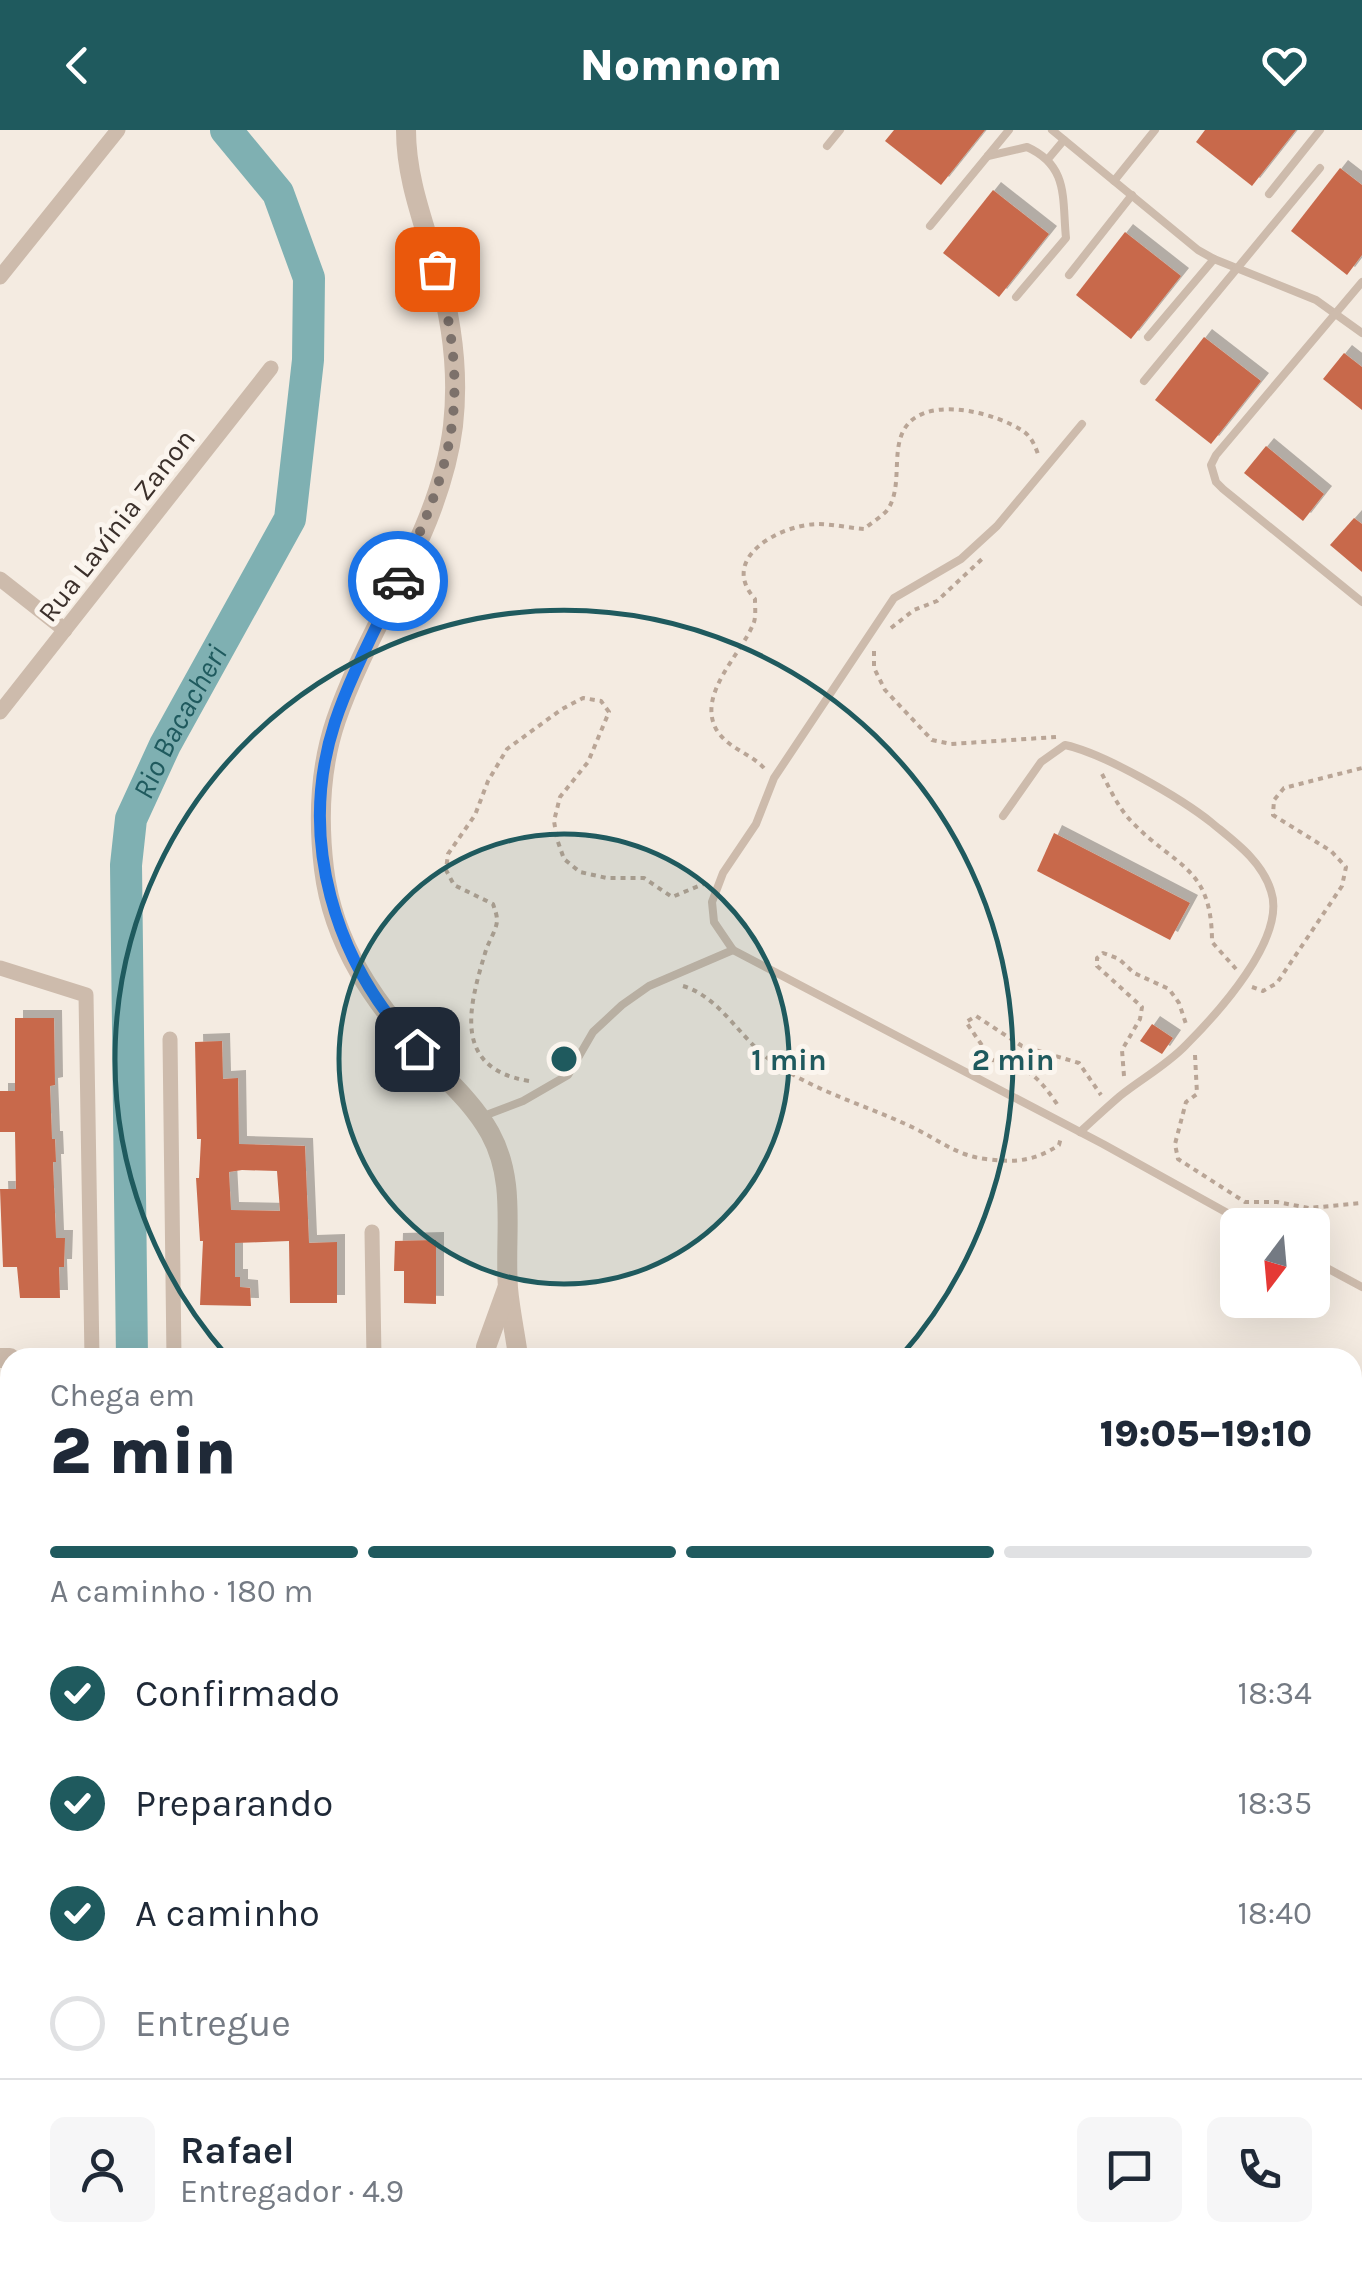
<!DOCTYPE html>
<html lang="pt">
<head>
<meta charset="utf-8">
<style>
	:root { --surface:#fff; --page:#f6f6f7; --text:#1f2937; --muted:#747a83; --line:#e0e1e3; --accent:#1f5a5e }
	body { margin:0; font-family:Karla,sans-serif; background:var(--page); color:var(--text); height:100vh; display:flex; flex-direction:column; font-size:38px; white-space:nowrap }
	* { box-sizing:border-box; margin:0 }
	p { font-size:32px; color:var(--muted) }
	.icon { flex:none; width:55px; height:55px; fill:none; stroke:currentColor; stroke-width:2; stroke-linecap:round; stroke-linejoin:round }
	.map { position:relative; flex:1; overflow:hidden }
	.drawer { position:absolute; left:0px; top:1218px; width:1362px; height:932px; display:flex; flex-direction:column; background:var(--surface); border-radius:30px 30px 0 0; box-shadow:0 10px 40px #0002 }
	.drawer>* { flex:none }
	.needle { width:65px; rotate:196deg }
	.tools { position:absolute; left:1220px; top:1078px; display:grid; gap:20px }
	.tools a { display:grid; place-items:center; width:110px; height:110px; border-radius:15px; background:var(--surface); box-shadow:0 10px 40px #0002; font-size:50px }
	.pin { position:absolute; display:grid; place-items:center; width:85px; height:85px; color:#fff; margin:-42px; border-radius:20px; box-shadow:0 5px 15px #0006 }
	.courier { position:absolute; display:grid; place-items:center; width:100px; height:100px; margin:-50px; border:8px solid #1a73e8; border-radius:50%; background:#fff; color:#222; box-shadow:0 2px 12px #0007 }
	.summary em { font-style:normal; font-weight:800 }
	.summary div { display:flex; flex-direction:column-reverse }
	.summary { display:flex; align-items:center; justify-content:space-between; height:170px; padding:0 50px }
	h1 { font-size:65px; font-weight:800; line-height:75px }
	.bar { display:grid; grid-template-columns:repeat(4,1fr); gap:15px 10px; align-content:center; height:120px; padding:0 50px }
	.bar i { height:12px; border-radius:8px; background:var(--line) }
	.bar .on { background:var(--accent) }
	.bar p { grid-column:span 4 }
	.line { display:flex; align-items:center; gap:25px; padding:0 50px; border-top:2px solid var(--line) }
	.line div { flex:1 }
	.round { display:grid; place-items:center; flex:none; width:105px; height:105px; border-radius:15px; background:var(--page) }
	ol { padding:0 50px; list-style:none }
	li { display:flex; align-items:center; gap:30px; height:110px }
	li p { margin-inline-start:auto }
	li .icon { padding:10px; border-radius:50%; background:var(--accent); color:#fff; stroke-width:4 }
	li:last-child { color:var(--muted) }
	li i { width:55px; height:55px; border:5px solid var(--line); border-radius:50% }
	header { display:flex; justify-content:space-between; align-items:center; height:130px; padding:0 50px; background:var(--accent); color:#fff; font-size:45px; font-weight:800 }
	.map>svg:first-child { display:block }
	.green { fill:#b8c4a0 }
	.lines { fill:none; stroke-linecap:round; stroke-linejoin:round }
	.river { stroke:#7fb0b2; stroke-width:32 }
	.building { fill:#c8694b; fill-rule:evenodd; filter:url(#shadow) }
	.path { stroke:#b9a596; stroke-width:4; stroke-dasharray:5 5; stroke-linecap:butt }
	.service { stroke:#cdbbac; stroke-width:8 }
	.minor { stroke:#cdbbac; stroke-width:15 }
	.tertiary { stroke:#cdbbac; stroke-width:20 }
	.done { stroke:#7c716b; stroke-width:10; stroke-dasharray:0 18 }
	.route { stroke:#1a73e8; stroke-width:12 }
	.ring { fill:none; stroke:#1f5a5e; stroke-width:5 }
	.labels { text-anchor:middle; stroke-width:10; stroke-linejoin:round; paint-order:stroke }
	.street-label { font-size:28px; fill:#3b302b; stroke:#fbf5ee }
	.water-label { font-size:30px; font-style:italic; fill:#1f5a5e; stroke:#fbf5ee }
	.centre { fill:#1f5a5e; stroke:#fbf5ee; stroke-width:5 }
	.ring-label { font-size:30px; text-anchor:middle; font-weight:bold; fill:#1f5a5e; stroke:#fbf5ee; stroke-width:10; stroke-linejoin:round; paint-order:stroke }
</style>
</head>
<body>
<header><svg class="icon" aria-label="back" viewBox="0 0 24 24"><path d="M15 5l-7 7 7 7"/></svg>Nomnom<svg class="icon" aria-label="heart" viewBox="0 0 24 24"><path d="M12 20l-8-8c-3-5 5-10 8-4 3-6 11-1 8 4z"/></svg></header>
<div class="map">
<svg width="1362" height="2148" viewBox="0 0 1362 2148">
	<defs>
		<filter id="shadow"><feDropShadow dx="8" dy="-8" stdDeviation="0" flood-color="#0004"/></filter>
	</defs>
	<rect width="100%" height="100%" fill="#f4ebe1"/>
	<rect class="green" x="0" y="1711" width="10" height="126"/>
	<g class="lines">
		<g class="river">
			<path id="s1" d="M132,1228L126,735L131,689L165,615L290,389L308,230L309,148L278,63L226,0"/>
			<path d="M144,2140L145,2148"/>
		</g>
	</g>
	<g class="building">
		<path d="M894,0H985L941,55L885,11Z"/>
		<path d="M1205,0H1296L1252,56L1196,12Z"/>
		<path d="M1340,38L1362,55V125L1347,145L1291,101Z"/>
		<path d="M993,60L1049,104L999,167L943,123Z"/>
		<path d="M1125,102L1181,146L1131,209L1076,165Z"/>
		<path d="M1204,207L1261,251L1211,314L1155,270Z"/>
		<path d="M1344,223L1362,237V280L1323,249Z"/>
		<path d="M1266,316L1324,364L1303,391L1244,343Z"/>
		<path d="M1354,388L1362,394V442L1330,415Z"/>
		<path d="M1054,703L1190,773L1170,810L1037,741Z"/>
		<path d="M15,888H54L55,955L50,956L52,1009H55L56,1032H53L56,1108H65L64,1137H59L60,1168H20L17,1137H3L0,1059H16L15,1002H0V961H15Z"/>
		<path d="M1152,894L1173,908L1162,924L1140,911Z"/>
		<path d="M222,911L223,949L238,948L239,1014L305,1016L309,1113L337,1112V1173H290L289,1111L235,1113V1147H240V1157L250,1158L251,1176L200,1175L203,1111H200L196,1048H199L201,1009H197L195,912ZM242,1040L277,1041L280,1081L231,1080L229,1042Z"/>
		<path d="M436,1110V1174L404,1173V1141H394L395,1111Z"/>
	</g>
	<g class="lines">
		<g class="path">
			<path d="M891,498L914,480L937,471L982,429"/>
			<path d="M874,521V538L885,560L932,610L951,614L1056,607"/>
			<path d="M764,638C750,623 727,618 716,599C697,563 742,524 754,492C756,486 755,477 755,469C718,428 780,395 817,394C833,394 849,398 864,399C871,393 883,386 888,379C905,353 887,311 912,290C939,268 997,284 1023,301C1032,307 1036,318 1039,327"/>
			<path d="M1102,644C1111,661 1119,679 1132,692C1176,738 1212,736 1212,812L1236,839"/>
			<path d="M683,856C720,867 739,907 770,930C814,962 867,975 916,999C940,1011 958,1026 986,1029C1015,1033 1035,1031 1059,1015L1061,1007"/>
			<path d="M1252,857L1263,861L1277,853L1342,756L1346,737L1331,721L1273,685L1274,670L1284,658L1362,638"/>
			<path d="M1195,925L1197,964L1186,972L1175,1014L1178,1029L1245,1072H1277L1309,1078L1362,1073"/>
			<path d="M1124,946L1122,920L1140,889L1142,877L1097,836V828L1103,823L1119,829L1134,843L1169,859L1179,873L1187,897"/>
			<path d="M529,951C451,938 469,876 486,820C489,811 497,799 497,790C497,785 495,780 493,774L454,755L446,740L448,724L475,685L488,651L507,619L562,579L583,568L601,571L609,582L588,632L560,667L554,691L557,709L564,729L580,742L607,748H644L672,767L706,753"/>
			<path d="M1057,974C1040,948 1023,932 992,930L966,892L976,886L1022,916L1079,933L1101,965"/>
		</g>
		<g class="service">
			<path d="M1052,0L1198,120L1214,129L1316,170L1362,203"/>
			<path d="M827,16L840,0"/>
			<path d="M988,26L1027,17C1069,36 1062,68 1066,108L1016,167"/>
			<path d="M1048,29L1064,10"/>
			<path d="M1114,51L1155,0"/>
			<path d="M1269,64L1320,0"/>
			<path d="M930,96L1009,0"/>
			<path d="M1069,145L1132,65"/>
			<path d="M1362,152L1216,325L1211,335L1216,352L1223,359L1362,472"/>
			<path d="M1148,207L1214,129"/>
			<path d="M1144,251L1320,38"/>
			<path d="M1082,294L997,396L961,429L894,468L774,648L756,694L723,743L712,772L714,792L733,820L1103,1014L1249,1095"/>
			<path d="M1003,686L1041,632L1065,615C1103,623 1181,668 1212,693C1235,712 1262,731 1271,761C1287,808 1217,884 1186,915C1167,935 1141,949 1120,966C1106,978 1093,990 1080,1002"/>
			<path d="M481,987L523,971L568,945L593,902L622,875L649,856L733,820"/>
			<path d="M1312,1130L1362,1157"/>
		</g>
		<g class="minor">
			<path d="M0,147L118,0"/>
			<path d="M0,449L65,500"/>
			<path d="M0,582L271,238"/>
			<path d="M0,838L86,865L92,1228"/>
			<path d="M170,909L174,1228"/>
			<path d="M372,1102L374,1228"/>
			<path d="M106,2140V2148"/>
			<path d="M188,2140V2148"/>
			<path d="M388,2140V2148"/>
			<path d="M590,2140V2148"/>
			<path d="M792,2140V2148"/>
			<path d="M994,2140V2148"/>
		</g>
		<g class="tertiary">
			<path d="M406,0C406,49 424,93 437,139C452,190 459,243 453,296C440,402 370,491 336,590C320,637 318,689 324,739C333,814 375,875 426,928C448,951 474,974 490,1003C517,1052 504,1105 508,1158C510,1181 515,1203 518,1226"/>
			<path d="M486,1217L507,1159"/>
			<path d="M0,1228H10"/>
			<path d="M1333,2140L1338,2148"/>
		</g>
	</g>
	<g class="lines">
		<path class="done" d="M398,451C454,331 471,271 437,139"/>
		<path class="route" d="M398,451C377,497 351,544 335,592C297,709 334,832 417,919"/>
	</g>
	<circle cx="564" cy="929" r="225" fill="#1f5a5e" fill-opacity=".12"/>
	<g class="ring">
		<circle cx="564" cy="929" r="225"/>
		<path d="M228 1227A449 449 0 1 1 900 1227"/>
	</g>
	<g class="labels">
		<g class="street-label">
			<text transform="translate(116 395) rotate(-52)" y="10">Rua Lavínia Zanon</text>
		</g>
		<g class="water-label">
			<text dy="10" stroke="none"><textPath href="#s1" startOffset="648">Rio Bacacheri</textPath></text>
		</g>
	</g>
	<circle cx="564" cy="929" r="15" class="centre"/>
	<g class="ring-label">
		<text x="789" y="940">1 min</text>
		<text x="1013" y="940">2 min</text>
	</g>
</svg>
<div class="tools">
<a><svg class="needle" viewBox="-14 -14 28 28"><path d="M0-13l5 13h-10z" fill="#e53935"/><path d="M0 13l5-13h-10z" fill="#747a83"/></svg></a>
</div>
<div class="pin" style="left:437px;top:139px;background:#ea580c"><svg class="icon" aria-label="bag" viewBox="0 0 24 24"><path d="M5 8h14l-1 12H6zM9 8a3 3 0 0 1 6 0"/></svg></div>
<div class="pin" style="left:417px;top:919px;background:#1f2937"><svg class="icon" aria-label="home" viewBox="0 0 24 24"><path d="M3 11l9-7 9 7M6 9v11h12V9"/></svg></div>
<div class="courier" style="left:398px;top:451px"><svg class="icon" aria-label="car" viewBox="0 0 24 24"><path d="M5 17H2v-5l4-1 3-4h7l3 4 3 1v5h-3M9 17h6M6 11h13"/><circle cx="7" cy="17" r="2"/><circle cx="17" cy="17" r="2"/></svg></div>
<section class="drawer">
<div class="summary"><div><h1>2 min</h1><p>Chega em</p></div><em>19:05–19:10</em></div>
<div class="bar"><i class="on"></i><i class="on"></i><i class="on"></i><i></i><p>A caminho · 180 m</p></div>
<ol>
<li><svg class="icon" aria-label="check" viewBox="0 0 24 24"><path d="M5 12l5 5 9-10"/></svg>Confirmado<p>18:34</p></li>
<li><svg class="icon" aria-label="check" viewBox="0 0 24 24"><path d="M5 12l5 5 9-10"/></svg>Preparando<p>18:35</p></li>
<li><svg class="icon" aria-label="check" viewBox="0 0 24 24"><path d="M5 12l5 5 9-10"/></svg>A caminho<p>18:40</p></li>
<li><i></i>Entregue</li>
</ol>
<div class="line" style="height:180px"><a class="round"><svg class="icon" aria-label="person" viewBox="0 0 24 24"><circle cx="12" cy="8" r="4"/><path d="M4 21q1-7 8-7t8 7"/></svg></a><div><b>Rafael</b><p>Entregador · 4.9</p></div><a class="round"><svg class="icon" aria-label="chat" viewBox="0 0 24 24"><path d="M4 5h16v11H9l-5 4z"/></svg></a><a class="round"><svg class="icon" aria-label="phone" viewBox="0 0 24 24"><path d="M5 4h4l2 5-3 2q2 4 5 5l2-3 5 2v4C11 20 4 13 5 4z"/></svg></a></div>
</section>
</div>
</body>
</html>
